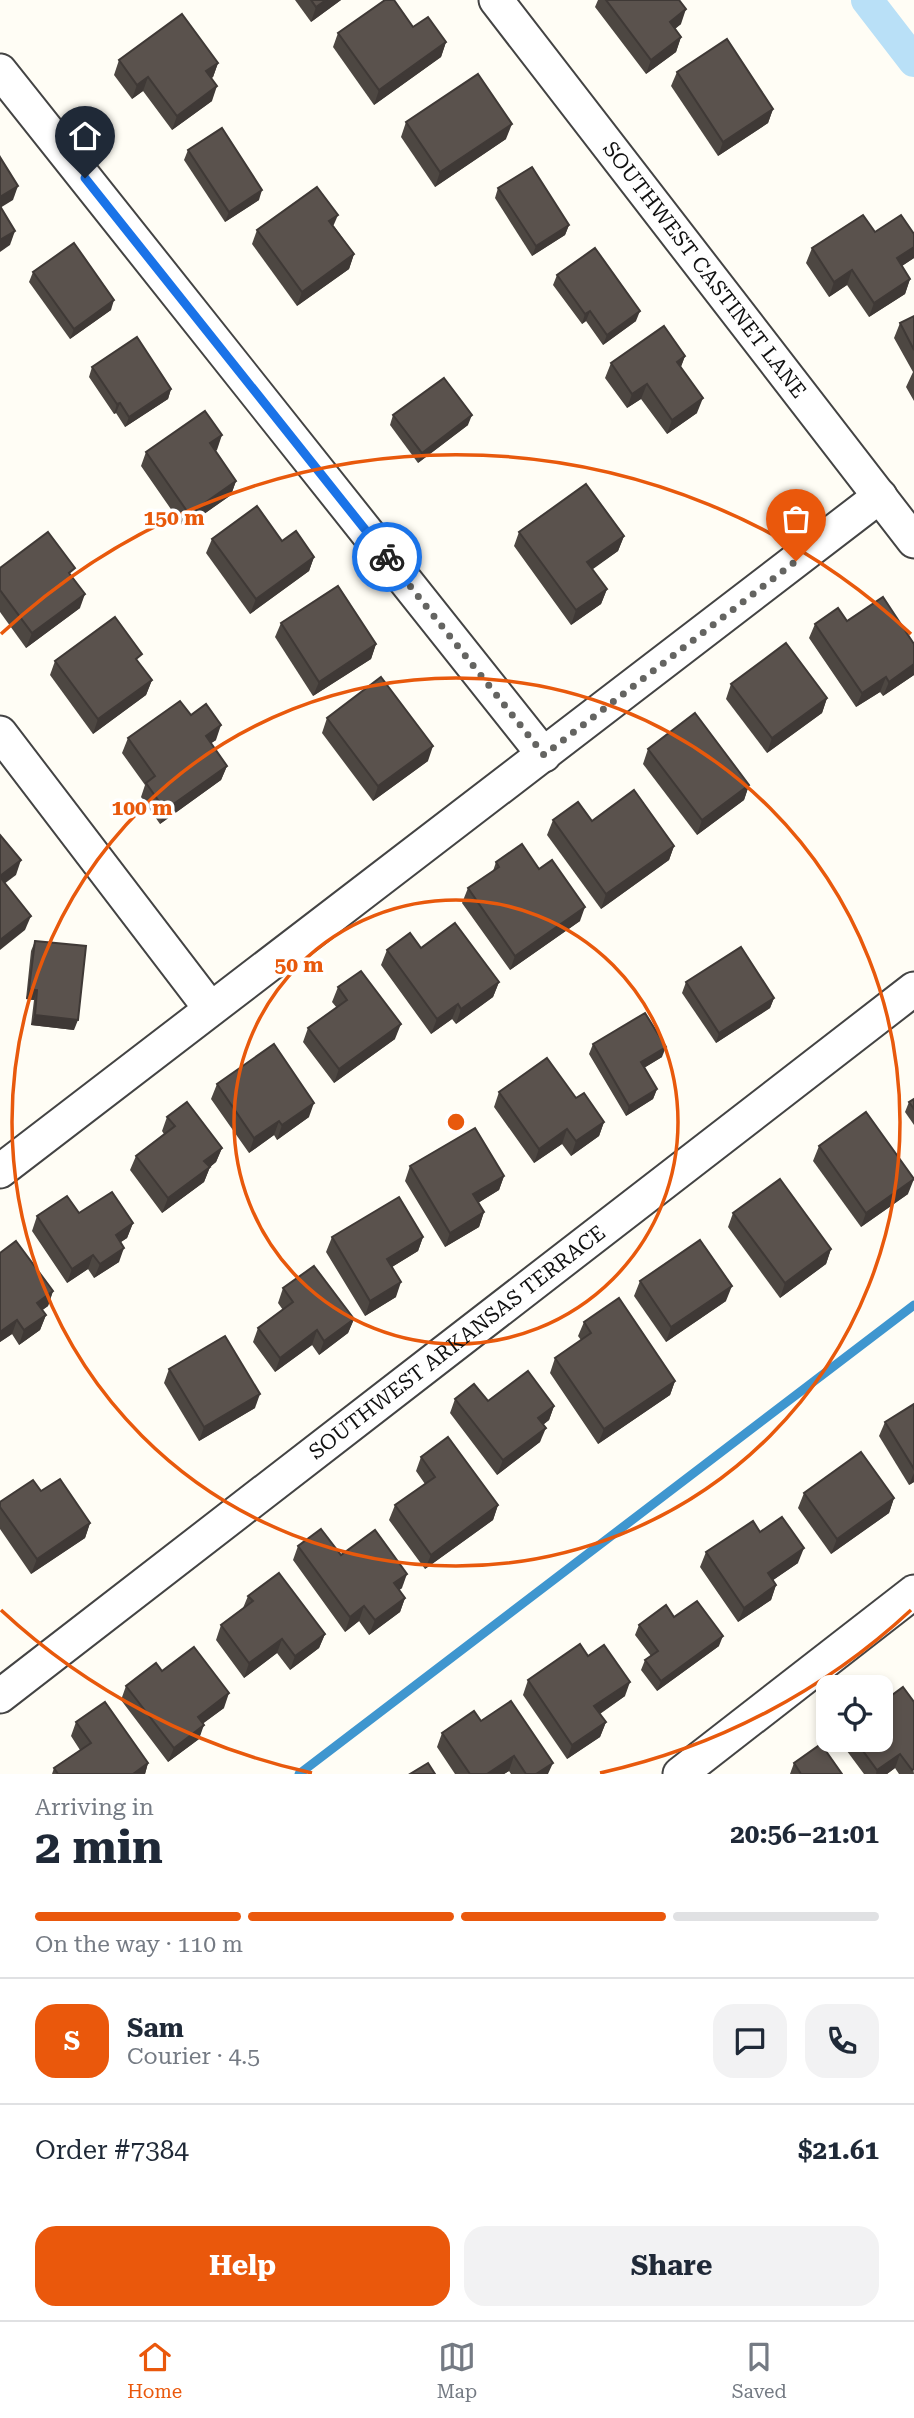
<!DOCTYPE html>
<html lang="en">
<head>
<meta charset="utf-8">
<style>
	:root { --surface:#fff; --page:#f2f2f3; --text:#1f2937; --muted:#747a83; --line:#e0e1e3; --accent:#ea580c }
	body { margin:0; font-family:"Roboto Serif",serif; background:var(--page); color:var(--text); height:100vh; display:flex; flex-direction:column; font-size:26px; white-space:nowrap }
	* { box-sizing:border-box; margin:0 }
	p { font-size:23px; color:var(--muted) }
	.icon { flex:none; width:38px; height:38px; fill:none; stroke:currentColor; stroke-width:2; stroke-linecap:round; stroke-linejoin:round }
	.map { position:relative; height:1774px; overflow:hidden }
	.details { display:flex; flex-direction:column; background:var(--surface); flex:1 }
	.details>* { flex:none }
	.buttons { position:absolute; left:816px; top:1675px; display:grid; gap:14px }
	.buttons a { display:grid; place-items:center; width:77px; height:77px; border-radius:14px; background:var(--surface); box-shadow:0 4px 10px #0003; font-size:35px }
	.pin { position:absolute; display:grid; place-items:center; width:60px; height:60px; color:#fff; margin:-72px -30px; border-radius:50% 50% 50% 0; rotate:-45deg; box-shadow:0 0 7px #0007 }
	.pin .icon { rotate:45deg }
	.courier { position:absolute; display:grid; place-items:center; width:70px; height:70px; margin:-35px; border:5px solid #1a73e8; border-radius:50%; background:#fff; color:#222; box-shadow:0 2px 9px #0007 }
	.headline em { font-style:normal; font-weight:700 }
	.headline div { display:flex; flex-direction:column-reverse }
	.headline { display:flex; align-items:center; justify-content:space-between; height:119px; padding:0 35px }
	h1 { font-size:46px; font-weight:700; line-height:52px }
	.bar { display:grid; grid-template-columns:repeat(4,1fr); gap:10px 7px; align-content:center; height:84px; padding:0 35px }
	.bar i { height:9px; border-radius:5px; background:var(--line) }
	.bar .on { background:var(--accent) }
	.bar p { grid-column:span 4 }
	.line { display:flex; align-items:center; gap:18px; padding:0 35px; border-top:2px solid var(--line) }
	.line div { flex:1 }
	.round { display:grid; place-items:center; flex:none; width:74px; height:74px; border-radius:21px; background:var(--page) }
	.button { display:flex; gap:14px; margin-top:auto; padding:14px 35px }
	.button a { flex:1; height:80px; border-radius:21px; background:var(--accent); color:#fff; font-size:28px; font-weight:700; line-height:80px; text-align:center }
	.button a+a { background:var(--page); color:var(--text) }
	.dock { display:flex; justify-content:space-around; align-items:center; height:98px; border-top:2px solid var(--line); background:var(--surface); font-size:19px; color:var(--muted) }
	.dock a { display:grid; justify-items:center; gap:4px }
	.dock .on { color:var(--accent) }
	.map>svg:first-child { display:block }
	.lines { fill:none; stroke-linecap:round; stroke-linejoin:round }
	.stream { stroke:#3f96cf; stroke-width:9 }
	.canal { stroke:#b9e0f7; stroke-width:32 }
	.street-casing { stroke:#444; stroke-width:37 }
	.street { stroke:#fff; stroke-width:33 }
	.wall { fill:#4d4742 }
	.shaded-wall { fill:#3f3936 }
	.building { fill:#5a524d; stroke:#3f3936; stroke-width:2 }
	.done { stroke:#646461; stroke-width:7; stroke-dasharray:0 12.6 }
	.route { stroke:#1a73e8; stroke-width:9 }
	.ring { fill:none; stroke:#e8590c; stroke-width:3.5 }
	.labels { text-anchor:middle; stroke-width:7; stroke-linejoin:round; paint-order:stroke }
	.street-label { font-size:21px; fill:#111; stroke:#fff }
	.centre { fill:#e8590c; stroke:#fff; stroke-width:3.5 }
	.ring-label { font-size:21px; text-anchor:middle; font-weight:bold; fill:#e8590c; stroke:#fff; stroke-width:7; stroke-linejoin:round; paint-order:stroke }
</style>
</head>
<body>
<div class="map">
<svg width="914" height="1774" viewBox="0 0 914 1774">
	<rect width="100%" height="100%" fill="#fffdf5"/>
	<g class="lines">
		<path class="stream" d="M299,1774L914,1305"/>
		<path class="canal" d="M867,0L914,61"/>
		<defs>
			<g id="street">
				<path id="s1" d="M496,0L914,541"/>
				<path d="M0,71L544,755"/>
				<path d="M0,733L210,1008"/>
				<path d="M0,1171L880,496"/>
				<path id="s2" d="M0,1696L914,989"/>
				<path d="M680,1774L914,1592"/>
			</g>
		</defs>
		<use href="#street" class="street-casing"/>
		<use href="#street" class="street"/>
	</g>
	<g class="wall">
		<path d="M295,0H341L311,22Z"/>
		<path d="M598,0H679L681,24L675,29L681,37L676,52L646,74L595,7Z"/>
		<path d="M413,27L446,42L441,57L374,105L333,47L338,33Z"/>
		<path d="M119,60L218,63L213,77L211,78L212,101L172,130L143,91L132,99L114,75Z"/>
		<path d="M677,72L773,109L768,123L718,156L671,86Z"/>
		<path d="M406,122L506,139L435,187L401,137Z"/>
		<path d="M188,150L259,200L225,222L184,160Z"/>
		<path d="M498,188L569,225L565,235L532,256L495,198Z"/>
		<path d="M334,226L354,254L349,269L297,306L252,244L257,230Z"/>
		<path d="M875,232L914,234V258L902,266L910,279L905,294L869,317L847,285L829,297L806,263L812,248Z"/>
		<path d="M33,272L111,310L70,339L29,282Z"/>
		<path d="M557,275L636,321L603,345L586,321L582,324L553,285Z"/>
		<path d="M914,316V401L906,387L913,372L894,338L900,323Z"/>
		<path d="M685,356L681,367L697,413L667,434L641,399L627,408L605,378L611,363Z"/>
		<path d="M92,367L171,389L168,399L125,427L116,413L114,414L89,377Z"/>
		<path d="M393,415L468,425L418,463L390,425Z"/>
		<path d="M217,450L215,451L236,481L231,495L184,528L141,466L146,452Z"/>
		<path d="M519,532L624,536L618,551L592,569L607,589L601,604L571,625L514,546Z"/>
		<path d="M212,539L282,541L314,557L309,571L250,614L206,553Z"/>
		<path d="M0,568L72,576L80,608L26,648L0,612Z"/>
		<path d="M847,621L914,644V675L883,696L880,692L856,707L809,638L815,624Z"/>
		<path d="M281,623L376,644L371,659L313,696L275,637Z"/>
		<path d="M55,661L139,663L152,680L146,695L93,734L50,675Z"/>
		<path d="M731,684L827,698L822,713L767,753L726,699Z"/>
		<path d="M191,715L216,740L211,743L227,766L221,780L160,824L141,797L145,785L122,753L128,738Z"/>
		<path d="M327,718L428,761L373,801L322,733Z"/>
		<path d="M648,749L749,785L744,800L697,835L643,764Z"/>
		<path d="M553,820L592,821L674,846L669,860L601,909L547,835Z"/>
		<path d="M496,862L539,869L580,921L510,970L462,903L468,888L493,871Z"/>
		<path d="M35,941L74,1030L31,1025L34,1000L26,999L31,951Z"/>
		<path d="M421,948L499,982L493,997L456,1024L452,1019L431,1034L381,965L387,950Z"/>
		<path d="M686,982L774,998L770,1008L716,1043L682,993Z"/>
		<path d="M338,987L395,1039L334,1083L303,1042L308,1028L337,1008L332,1002Z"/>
		<path d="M593,1044L662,1057L644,1068L657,1089L653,1099L626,1116L589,1054Z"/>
		<path d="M217,1084L309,1117L277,1140L274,1135L249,1153L211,1099Z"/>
		<path d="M499,1092L576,1098L604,1122L599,1136L571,1156L562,1144L534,1163L494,1107Z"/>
		<path d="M914,1099V1125L905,1112L909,1102Z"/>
		<path d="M167,1117L222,1148L216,1162L210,1167L204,1182L162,1213L130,1170L136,1156L164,1134L162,1131Z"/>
		<path d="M819,1146L908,1194L861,1227L813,1161Z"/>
		<path d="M410,1166L504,1176L499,1190L478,1203L484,1212L479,1227L445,1247L405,1181Z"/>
		<path d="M79,1213L133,1223L127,1238L121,1242L119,1262L94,1278L88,1269L67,1283L32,1231L37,1216Z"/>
		<path d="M733,1213L831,1249L826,1264L780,1298L728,1227Z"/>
		<path d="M332,1237H423L418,1251L392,1267L396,1297L365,1316L326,1252Z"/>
		<path d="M0,1253L53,1291L48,1306L42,1310L46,1315L40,1330L19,1345L12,1334L0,1342Z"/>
		<path d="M640,1281L726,1301L666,1342L634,1296Z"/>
		<path d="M283,1288L354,1319L348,1333L319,1355L312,1345L275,1372L253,1342L258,1328L283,1310L278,1303Z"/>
		<path d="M584,1322L675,1381L670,1395L598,1444L550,1373L555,1358L581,1340L578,1336Z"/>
		<path d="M169,1369L255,1408L199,1441L164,1383Z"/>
		<path d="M455,1399L488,1401L554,1406L549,1420L543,1425L540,1442L497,1475L450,1413Z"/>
		<path d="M914,1404V1482L909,1485L879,1436L885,1422Z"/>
		<path d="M421,1457L498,1505L493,1520L425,1569L389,1520L395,1505L425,1484L416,1471Z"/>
		<path d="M41,1491L90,1523L85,1538L31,1574L0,1529V1502Z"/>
		<path d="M804,1493L894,1498L889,1513L831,1554L798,1508Z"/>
		<path d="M760,1532L798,1563L773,1580L776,1585L771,1600L738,1622L700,1567L706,1552Z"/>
		<path d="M298,1546L341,1555L402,1588L399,1590L405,1598L400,1612L369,1635L359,1621L345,1632L293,1560Z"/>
		<path d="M248,1596L325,1634L319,1648L290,1670L277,1653L244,1678L216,1640L221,1625L243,1608Z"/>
		<path d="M674,1617L719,1646L657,1691L641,1670L645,1660L651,1656L635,1635L639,1625Z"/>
		<path d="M588,1656L625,1696L600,1714L606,1722L600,1737L567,1759L523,1695L528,1680Z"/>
		<path d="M162,1671L224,1708L203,1723L199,1739L168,1762L121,1700L126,1686Z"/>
		<path d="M903,1687L914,1774H899L895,1768L887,1774H864L841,1743L842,1740H880Z"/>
		<path d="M481,1721L548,1774H511L509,1771L504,1774H455L437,1747L442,1733Z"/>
		<path d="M76,1722L148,1763L145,1774H52L54,1768L80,1750L71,1736Z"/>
		<path d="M794,1763L842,1774H790Z"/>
	</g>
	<g class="shaded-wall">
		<path d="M326,0H341L311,22L316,7Z"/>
		<path d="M686,9L681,24L665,36L670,22Z"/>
		<path d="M681,37L676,52L646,74L651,60Z"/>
		<path d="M446,42L441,57L374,105L379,90Z"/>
		<path d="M218,63L213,77L201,86L206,71Z"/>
		<path d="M148,77L143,91L132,99L137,85Z"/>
		<path d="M217,86L212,101L172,130L177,116Z"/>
		<path d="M773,109L768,123L718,156L723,142Z"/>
		<path d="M512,124L506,139L435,187L440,172Z"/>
		<path d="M18,186L13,200L0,208V197Z"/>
		<path d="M262,190L259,200L225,222L229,212Z"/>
		<path d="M338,215L332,229L329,221Z"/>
		<path d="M569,225L565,235L532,256L536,246Z"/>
		<path d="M15,231L10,245L0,252V240Z"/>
		<path d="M914,247V258L891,273L897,258Z"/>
		<path d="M354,254L349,269L297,306L302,292Z"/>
		<path d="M852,270L847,285L829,297L834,282Z"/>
		<path d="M910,279L905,294L869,317L874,303Z"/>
		<path d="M114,300L111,310L70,339L74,329Z"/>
		<path d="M590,311L586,321L582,324L585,314Z"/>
		<path d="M640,311L636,321L603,345L607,335Z"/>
		<path d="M685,356L679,371L677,362Z"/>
		<path d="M647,384L641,399L627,408L632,394Z"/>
		<path d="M171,389L168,399L125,427L129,417Z"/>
		<path d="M703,398L697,413L667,434L672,420Z"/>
		<path d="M120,403L116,413L114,414L117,404Z"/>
		<path d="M472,415L468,425L418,463L422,453Z"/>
		<path d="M222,435L217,450L204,458L210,443Z"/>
		<path d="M236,481L231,495L184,528L189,514Z"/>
		<path d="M624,536L618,551L582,577L587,562Z"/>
		<path d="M314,557L309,571L250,614L256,599Z"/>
		<path d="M607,589L601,604L571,625L576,610Z"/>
		<path d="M85,594L80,608L26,648L32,633Z"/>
		<path d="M376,644L371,659L313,696L319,682Z"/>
		<path d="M914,664V675L883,696L889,682Z"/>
		<path d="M886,677L880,692L856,707L862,693Z"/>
		<path d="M152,680L146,695L93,734L98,719Z"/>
		<path d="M827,698L822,713L767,753L772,738Z"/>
		<path d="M221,725L216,740L200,751L206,736Z"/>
		<path d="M433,746L428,761L373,801L378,786Z"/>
		<path d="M227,766L221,780L160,824L165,810Z"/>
		<path d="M749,785L744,800L697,835L702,820Z"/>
		<path d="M674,846L669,860L601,909L606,894Z"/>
		<path d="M21,860L16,875L0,887V876Z"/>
		<path d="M585,907L580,921L510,970L515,956Z"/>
		<path d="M31,916L25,930L0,950V940Z"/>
		<path d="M499,982L493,997L456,1024L461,1009Z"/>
		<path d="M29,989L37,990L34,1000L26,999Z"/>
		<path d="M774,998L770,1008L716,1043L719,1033Z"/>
		<path d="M458,1004L452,1019L431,1034L437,1019Z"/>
		<path d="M35,1015L78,1020L74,1030L31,1025Z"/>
		<path d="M401,1024L395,1039L334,1083L339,1069Z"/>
		<path d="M666,1047L662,1057L637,1072L641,1062Z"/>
		<path d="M657,1089L653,1099L626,1116L629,1106Z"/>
		<path d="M314,1103L309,1117L277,1140L282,1125Z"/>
		<path d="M279,1121L274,1135L249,1153L254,1138Z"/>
		<path d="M604,1122L599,1136L571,1156L576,1141Z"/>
		<path d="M567,1129L562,1144L534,1163L539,1149Z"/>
		<path d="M222,1148L216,1162L210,1167L204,1182L162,1213L168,1198L204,1161Z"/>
		<path d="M504,1176L499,1190L468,1209L473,1194Z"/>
		<path d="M914,1179L908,1194L861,1227L866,1213Z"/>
		<path d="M484,1212L479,1227L445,1247L450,1233Z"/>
		<path d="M133,1223L127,1238L110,1249L116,1235Z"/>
		<path d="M423,1237L418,1251L382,1273L387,1259Z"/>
		<path d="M124,1248L119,1262L94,1278L100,1264Z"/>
		<path d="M831,1249L826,1264L780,1298L785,1283Z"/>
		<path d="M93,1255L88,1269L67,1283L72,1269Z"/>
		<path d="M401,1282L396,1297L365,1316L370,1301Z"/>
		<path d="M732,1286L726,1301L666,1342L671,1327Z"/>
		<path d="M53,1291L48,1306L32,1318L37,1303Z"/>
		<path d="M46,1315L40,1330L19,1345L24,1330Z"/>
		<path d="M354,1319L348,1333L319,1355L324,1341Z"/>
		<path d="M17,1320L12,1334L0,1342V1332Z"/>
		<path d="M317,1330L312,1345L275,1372L280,1358Z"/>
		<path d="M675,1381L670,1395L598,1444L604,1429Z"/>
		<path d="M260,1394L255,1408L199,1441L204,1427Z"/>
		<path d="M554,1406L549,1420L533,1432L538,1418Z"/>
		<path d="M546,1428L540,1442L497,1475L503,1460Z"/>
		<path d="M914,1473V1482L909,1485Z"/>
		<path d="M894,1498L889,1513L831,1554L837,1539Z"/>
		<path d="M498,1505L493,1520L425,1569L431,1555Z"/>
		<path d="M90,1523L85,1538L31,1574L37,1559Z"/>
		<path d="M804,1548L798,1563L763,1587L768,1573Z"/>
		<path d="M407,1574L402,1588L389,1598L394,1583Z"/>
		<path d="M776,1585L771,1600L738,1622L744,1608Z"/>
		<path d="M405,1598L400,1612L369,1635L375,1620Z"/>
		<path d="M364,1606L359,1621L345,1632L350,1617Z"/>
		<path d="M325,1634L319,1648L290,1670L295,1656Z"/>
		<path d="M723,1636L719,1646L657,1691L661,1681Z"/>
		<path d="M282,1639L277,1653L244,1678L249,1663Z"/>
		<path d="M630,1682L625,1696L589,1721L594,1706Z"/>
		<path d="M229,1693L224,1708L193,1731L198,1717Z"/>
		<path d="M606,1722L600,1737L567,1759L572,1745Z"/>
		<path d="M204,1725L199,1739L168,1762L174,1748Z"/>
		<path d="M900,1754L895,1768L887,1774H876L877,1770Z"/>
		<path d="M514,1756L509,1771L504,1774H487Z"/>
		<path d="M148,1763L145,1774H133Z"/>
		<path d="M553,1763L548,1774H536Z"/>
	</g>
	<g class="building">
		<path d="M311,0H326L316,7Z"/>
		<path d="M385,0H394L413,27L428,17L446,42L379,90L338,33Z"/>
		<path d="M606,0H679L686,9L670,22L681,37L651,60Z"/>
		<path d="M182,14L218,63L206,71L217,86L177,116L148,77L137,85L119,60Z"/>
		<path d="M727,39L773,109L723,142L677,72Z"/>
		<path d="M478,74L512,124L440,172L406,122Z"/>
		<path d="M222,128L262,190L229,212L188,150Z"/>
		<path d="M0,157L18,186L0,197Z"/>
		<path d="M532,167L569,225L536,246L498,188Z"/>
		<path d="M317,187L338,215L329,221L354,254L302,292L257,230Z"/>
		<path d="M0,206L15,231L0,240Z"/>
		<path d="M863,215L875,232L901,215L914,234V247L897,258L910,279L874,303L852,270L834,282L812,248Z"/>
		<path d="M74,243L114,300L74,329L33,272Z"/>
		<path d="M595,248L640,311L607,335L590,311L585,314L557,275Z"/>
		<path d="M914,316V350L900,323Z"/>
		<path d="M664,326L685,356L677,362L703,398L672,420L647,384L632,394L611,363Z"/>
		<path d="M137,337L171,389L129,417L120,403L117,404L92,367Z"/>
		<path d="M444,378L472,415L422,453L393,415Z"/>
		<path d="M205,411L222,435L210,443L236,481L189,514L146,452Z"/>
		<path d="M586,484L624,536L587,562L607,589L576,610L519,532Z"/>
		<path d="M257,506L282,541L296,531L314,557L256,599L212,539Z"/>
		<path d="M48,532L75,568L69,573L85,594L32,633L0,590V568Z"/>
		<path d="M338,586L376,644L319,682L281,623Z"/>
		<path d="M883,597L914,644V664L889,682L886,677L862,693L815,624L838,608L847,621Z"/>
		<path d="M115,617L142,654L136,659L152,680L98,719L55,661Z"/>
		<path d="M786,643L827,698L772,738L731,684Z"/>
		<path d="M381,677L433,746L378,786L327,718Z"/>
		<path d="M180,701L191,715L206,704L221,725L206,736L227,766L165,810L146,783L155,776L128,738Z"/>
		<path d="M695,713L749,785L702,820L648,749Z"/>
		<path d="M634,790L674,846L606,894L553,820L578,802L592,821Z"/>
		<path d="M0,835L21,860L0,876Z"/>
		<path d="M522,844L539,869L552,860L585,907L515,956L468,888L499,867L496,862Z"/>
		<path d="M0,877L31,916L0,940Z"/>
		<path d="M455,923L499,982L461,1009L458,1004L437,1019L387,950L410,933L421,948Z"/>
		<path d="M35,941L86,946L78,1020L35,1015L37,990L29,989Z"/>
		<path d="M741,947L774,998L719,1033L686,982Z"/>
		<path d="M361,971L401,1024L339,1069L308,1028L347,1000L338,987Z"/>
		<path d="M645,1013L666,1047L641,1062L657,1089L629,1106L593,1044Z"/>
		<path d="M274,1044L314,1103L282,1125L279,1121L254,1138L217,1084Z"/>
		<path d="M547,1058L576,1098L584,1093L604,1122L576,1141L567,1129L539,1149L499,1092Z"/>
		<path d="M914,1099V1109L909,1102Z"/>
		<path d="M187,1102L222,1148L204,1161L210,1167L168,1198L136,1156L175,1126L167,1117Z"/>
		<path d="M866,1112L914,1179L866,1213L819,1146Z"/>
		<path d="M475,1128L504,1176L473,1194L484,1212L450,1233L410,1166Z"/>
		<path d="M780,1179L831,1249L785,1283L733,1213Z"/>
		<path d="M112,1192L133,1223L116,1235L124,1248L100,1264L93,1255L72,1269L37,1216L67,1196L79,1213Z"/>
		<path d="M399,1197L423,1237L387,1259L401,1282L370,1301L332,1237Z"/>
		<path d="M700,1240L732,1286L671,1327L640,1281Z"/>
		<path d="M16,1241L53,1291L37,1303L46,1315L24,1330L17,1320L0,1332V1253Z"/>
		<path d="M314,1266L354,1319L324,1341L317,1330L280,1358L258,1328L293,1302L283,1288Z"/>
		<path d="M619,1298L675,1381L604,1429L555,1358L591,1333L584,1322Z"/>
		<path d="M225,1336L260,1394L204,1427L169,1369Z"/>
		<path d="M528,1371L554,1406L538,1418L546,1428L503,1460L455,1399L474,1384L488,1401Z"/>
		<path d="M914,1404V1469L885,1422Z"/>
		<path d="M448,1437L498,1505L431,1555L395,1505L435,1477L421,1457Z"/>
		<path d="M861,1452L894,1498L837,1539L804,1493Z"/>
		<path d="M60,1479L90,1523L37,1559L0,1507V1502L33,1480L41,1491Z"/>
		<path d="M782,1517L804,1548L768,1573L776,1585L744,1608L706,1552L753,1521L760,1532Z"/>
		<path d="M321,1529L341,1555L375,1530L407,1574L394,1583L405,1598L375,1620L364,1606L350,1617L298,1546Z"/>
		<path d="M279,1573L325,1634L295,1656L282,1639L249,1663L221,1625L253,1601L248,1596Z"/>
		<path d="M697,1601L723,1636L661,1681L645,1660L658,1651L639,1625L666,1605L674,1617Z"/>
		<path d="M580,1644L588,1656L604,1645L630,1682L594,1706L606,1722L572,1745L528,1680Z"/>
		<path d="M194,1647L229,1693L198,1717L204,1725L174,1748L126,1686L156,1663L162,1671Z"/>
		<path d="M903,1687L914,1702V1769L912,1770L900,1754L877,1770L855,1740H880V1704Z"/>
		<path d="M511,1701L553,1763L536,1774H526L514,1756L487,1774H470L442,1733L474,1711L481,1721Z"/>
		<path d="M105,1702L148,1763L133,1774H58L54,1768L91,1743L76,1722Z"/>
		<path d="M821,1744L842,1774H801L794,1763Z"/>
		<path d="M428,1763L435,1774H410Z"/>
	</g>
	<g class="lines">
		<path class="done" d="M387,557L544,755L796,561"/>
		<path class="route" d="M85,178L387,557"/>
	</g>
	<g class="ring">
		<circle cx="456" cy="1122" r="222"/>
		<circle cx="456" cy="1122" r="444"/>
		<path d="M911 1610A667 667 0 0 1 600 1773M312 1773A667 667 0 0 1 1 1610M1 634A667 667 0 0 1 911 634"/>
	</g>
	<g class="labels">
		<g class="street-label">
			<text dy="7" stroke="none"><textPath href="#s1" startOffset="341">SOUTHWEST CASTINET LANE</textPath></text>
			<text dy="7" stroke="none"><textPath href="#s2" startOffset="578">SOUTHWEST ARKANSAS TERRACE</textPath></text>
		</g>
	</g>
	<circle cx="456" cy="1122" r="10" class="centre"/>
	<g class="ring-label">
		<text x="174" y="525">150 m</text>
		<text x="142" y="815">100 m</text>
		<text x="299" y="972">50 m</text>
	</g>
</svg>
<div class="buttons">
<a><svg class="icon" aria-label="locate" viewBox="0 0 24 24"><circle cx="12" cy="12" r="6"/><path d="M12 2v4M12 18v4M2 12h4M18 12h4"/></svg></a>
</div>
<div class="pin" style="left:796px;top:561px;background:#ea580c"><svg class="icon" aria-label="bag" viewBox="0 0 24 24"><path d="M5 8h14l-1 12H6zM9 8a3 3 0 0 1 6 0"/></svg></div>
<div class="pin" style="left:85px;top:178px;background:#1f2937"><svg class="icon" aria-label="home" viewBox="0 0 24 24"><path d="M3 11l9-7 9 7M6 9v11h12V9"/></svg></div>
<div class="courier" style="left:387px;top:557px"><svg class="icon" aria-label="bike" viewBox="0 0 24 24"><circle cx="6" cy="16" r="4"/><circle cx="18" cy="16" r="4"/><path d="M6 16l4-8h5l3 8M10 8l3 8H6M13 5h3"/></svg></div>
</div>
<section class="details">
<div class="headline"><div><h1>2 min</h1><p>Arriving in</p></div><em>20:56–21:01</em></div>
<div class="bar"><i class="on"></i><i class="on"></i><i class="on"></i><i></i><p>On the way · 110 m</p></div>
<div class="line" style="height:126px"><b class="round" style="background:var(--accent);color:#fff">S</b><div><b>Sam</b><p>Courier · 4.5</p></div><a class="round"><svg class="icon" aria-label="chat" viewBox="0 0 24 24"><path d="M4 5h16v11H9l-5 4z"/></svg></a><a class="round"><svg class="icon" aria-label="phone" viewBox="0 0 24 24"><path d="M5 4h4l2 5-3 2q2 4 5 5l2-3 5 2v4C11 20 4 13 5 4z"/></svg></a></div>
<div class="line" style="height:91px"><div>Order #7384</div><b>$21.61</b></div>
<div class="button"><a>Help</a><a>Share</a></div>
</section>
<nav class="dock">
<a class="on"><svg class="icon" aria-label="home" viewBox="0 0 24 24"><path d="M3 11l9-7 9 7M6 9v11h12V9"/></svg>Home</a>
<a><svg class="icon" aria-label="map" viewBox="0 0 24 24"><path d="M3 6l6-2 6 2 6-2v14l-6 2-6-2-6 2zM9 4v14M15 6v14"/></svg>Map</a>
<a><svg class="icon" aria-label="saved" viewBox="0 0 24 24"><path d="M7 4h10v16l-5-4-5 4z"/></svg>Saved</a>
</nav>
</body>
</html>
